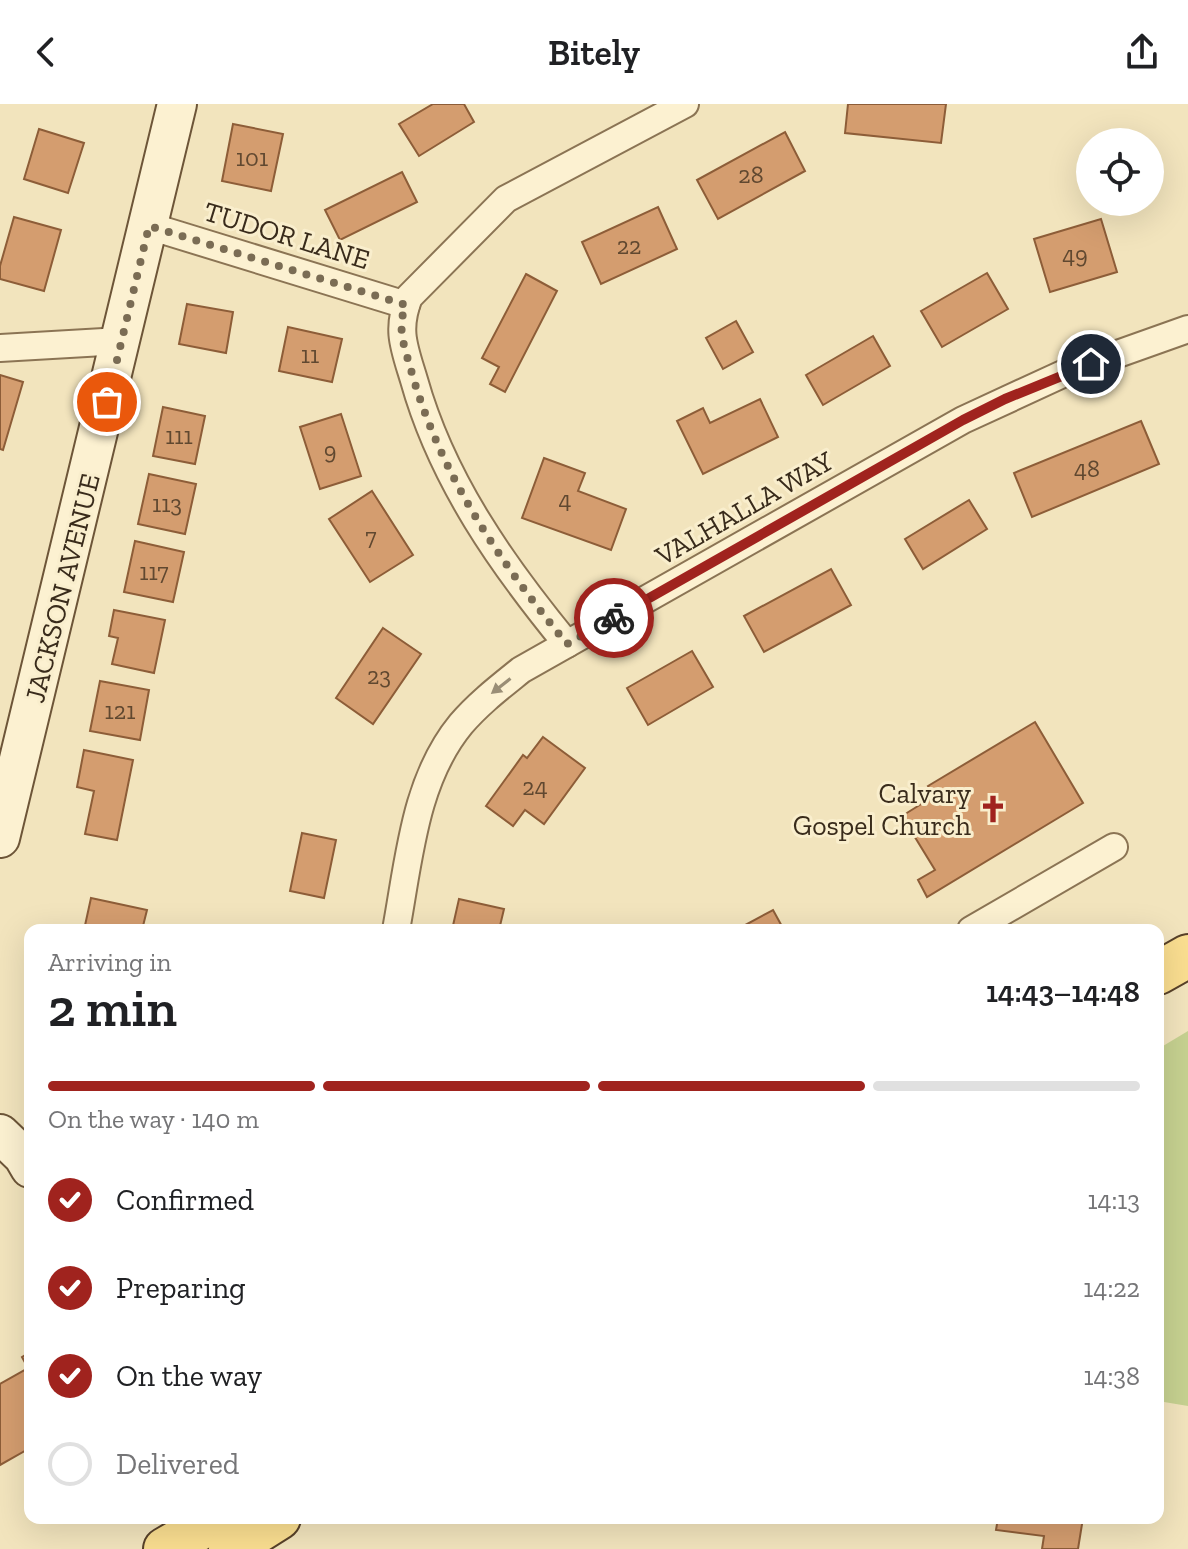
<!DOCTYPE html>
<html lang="en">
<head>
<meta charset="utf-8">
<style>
	:root { --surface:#fff; --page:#f6f6f6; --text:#202124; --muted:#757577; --line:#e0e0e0; --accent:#a0231e }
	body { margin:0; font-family:"Zilla Slab",serif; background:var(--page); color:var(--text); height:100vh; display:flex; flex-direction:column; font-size:30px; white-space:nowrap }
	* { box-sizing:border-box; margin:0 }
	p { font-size:26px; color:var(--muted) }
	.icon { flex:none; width:44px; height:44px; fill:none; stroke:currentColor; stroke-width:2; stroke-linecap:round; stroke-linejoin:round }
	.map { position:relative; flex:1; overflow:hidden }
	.panel { position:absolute; left:24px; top:820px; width:1140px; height:600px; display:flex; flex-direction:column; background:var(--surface); border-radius:16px; box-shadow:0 8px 32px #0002 }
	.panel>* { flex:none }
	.tools { position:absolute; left:1076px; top:24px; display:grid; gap:16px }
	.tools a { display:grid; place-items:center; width:88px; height:88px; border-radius:50%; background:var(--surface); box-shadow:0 8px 32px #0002; font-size:40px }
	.pin { position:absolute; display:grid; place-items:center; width:68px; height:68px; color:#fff; margin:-34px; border:4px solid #fff; border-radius:50%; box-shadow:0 2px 8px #0007 }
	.courier { position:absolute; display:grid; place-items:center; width:80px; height:80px; margin:-40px; border:6px solid #a0231e; border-radius:50%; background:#fff; color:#222; box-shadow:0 2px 10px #0007 }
	.headline em { font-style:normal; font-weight:600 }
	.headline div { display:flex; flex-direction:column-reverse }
	.headline { display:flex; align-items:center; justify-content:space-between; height:136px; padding:0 24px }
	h1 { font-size:52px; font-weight:600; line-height:60px }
	.bar { display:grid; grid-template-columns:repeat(4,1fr); gap:12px 8px; align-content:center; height:96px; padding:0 24px }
	.bar i { height:10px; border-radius:6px; background:var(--line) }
	.bar .selected { background:var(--accent) }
	.bar p { grid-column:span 4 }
	ol { padding:0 24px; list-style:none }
	li { display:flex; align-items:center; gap:24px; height:88px }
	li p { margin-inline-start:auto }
	li .icon { padding:8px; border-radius:50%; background:var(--accent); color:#fff; stroke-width:4 }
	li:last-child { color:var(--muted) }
	li i { width:44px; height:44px; border:4px solid var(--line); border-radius:50% }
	header { display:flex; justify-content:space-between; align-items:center; height:104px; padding:0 24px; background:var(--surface); font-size:36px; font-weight:600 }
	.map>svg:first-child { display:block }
	.green { fill:#c6d190 }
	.building { fill:#d49d6f; stroke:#8d5d38; stroke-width:2 }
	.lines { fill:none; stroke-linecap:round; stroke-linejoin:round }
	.street-casing { stroke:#8b7454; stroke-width:30 }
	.secondary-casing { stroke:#6d5538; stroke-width:42 }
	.primary-casing { stroke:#584129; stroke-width:46 }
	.street { stroke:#fcf1d1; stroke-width:26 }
	.secondary { stroke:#fcf1d1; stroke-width:38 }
	.primary { stroke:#fade90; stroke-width:42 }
	.oneway { fill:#9a8e76 }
	.done { stroke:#7a6c54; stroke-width:8; stroke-dasharray:0 14.4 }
	.route { stroke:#a0231e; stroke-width:10 }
	.labels { text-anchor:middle; stroke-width:6; stroke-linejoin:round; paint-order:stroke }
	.number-label { font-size:24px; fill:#604830 }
	.street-label { font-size:28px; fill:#392b1b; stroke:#f9eecd }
	.poi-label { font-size:28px; fill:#392b1b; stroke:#f9eecd; text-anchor:end }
</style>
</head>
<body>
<header><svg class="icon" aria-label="back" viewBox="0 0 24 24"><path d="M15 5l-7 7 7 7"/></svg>Bitely<svg class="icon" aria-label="share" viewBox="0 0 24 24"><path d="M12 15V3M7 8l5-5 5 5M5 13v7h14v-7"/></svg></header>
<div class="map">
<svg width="1188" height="1445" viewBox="0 0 1188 1445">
	<rect width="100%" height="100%" fill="#f2e4bd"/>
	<path class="green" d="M1188,927V1302L1158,1297V945Z"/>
	<g class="building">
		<path d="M433,0H464L474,18L419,52L399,20Z"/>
		<path d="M848,0H946L941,39L845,29Z"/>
		<path d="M233,20L283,30L271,87L222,77Z"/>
		<path d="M39,25L84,39L68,89L24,75Z"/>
		<path d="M785,28L805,67L718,115L697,76Z"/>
		<path d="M402,68L417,98L340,136L325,106Z"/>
		<path d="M658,103L677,145L601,180L582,138Z"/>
		<path d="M14,113L61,126L44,187L0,175V162Z"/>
		<path d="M1101,115L1117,168L1050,188L1034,135Z"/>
		<path d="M987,169L1008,205L942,243L921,207Z"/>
		<path d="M526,170L557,187L505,288L490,280L499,263L482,254Z"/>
		<path d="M187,200L233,208L226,249L179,240Z"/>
		<path d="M736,217L753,248L723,265L706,234Z"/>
		<path d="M288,223L342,235L332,278L279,267Z"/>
		<path d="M873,232L890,262L823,301L806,271Z"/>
		<path d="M0,271L23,278L3,346L0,345Z"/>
		<path d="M760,295L778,333L703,370L677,317L703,304L710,319Z"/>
		<path d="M163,303L205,312L195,360L153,352Z"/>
		<path d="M341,310L361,372L320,385L300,323Z"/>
		<path d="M1141,317L1159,360L1032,413L1014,369Z"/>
		<path d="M544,354L585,369L578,387L626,405L611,446L522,414Z"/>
		<path d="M149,370L196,380L185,430L138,420Z"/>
		<path d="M372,387L413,451L370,478L329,415Z"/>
		<path d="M969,396L987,425L923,465L905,435Z"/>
		<path d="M135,437L184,448L173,498L124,488Z"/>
		<path d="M831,465L851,501L764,548L744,512Z"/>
		<path d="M114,506L165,516L154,569L112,560L118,534L109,532Z"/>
		<path d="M383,524L421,550L373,620L336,594Z"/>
		<path d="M692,547L713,583L648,621L627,584Z"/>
		<path d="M100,577L149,586L140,636L90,627Z"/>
		<path d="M1035,618L1083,699L927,793L918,776L935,766L902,712L934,692L928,682Z"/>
		<path d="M543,633L585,664L544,720L525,706L513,722L486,702L523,651L527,654Z"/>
		<path d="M84,646L133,656L117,736L85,730L94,687L77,683Z"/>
		<path d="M302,729L336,736L324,794L290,787Z"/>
		<path d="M91,794L147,806L142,826H84Z"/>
		<path d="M459,795L504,805L499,826H452Z"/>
		<path d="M773,806L784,826H736Z"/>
		<path d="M30,1248V1344L0,1361V1280L28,1264L22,1253Z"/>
		<path d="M998,1414H1083L1078,1445H1042L1044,1432L996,1426Z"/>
	</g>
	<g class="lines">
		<defs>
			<g id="street">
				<path d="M149,122L406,201"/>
				<path d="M0,244L121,237"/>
				<path d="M567,540C502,461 442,376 414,276C404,243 396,226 409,193L506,95L685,0"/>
				<path d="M396,826C409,757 414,677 461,620C479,599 500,583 521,566L963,316L1067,268L1188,225"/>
				<path d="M971,826L1114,743"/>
			</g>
			<g id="secondary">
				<path d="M0,734L177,0"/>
				<path d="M0,1030L23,1052L30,1064"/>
			</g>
			<g id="primary">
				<path d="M1158,869L1188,852"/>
				<path d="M165,1445L218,1414"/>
				<path d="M230,1445L279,1414"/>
			</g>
		</defs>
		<use href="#street" class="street-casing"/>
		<use href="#secondary" class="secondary-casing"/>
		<use href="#primary" class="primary-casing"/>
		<use href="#street" class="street"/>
		<use href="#secondary" class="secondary"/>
		<use href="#primary" class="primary"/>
	</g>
	<defs><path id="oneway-solid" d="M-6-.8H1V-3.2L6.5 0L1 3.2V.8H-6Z" transform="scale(2)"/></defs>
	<use class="oneway" href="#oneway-solid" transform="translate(501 582) rotate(142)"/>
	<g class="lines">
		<path class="done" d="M107,298L149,122L406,201C396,224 405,244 411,266C440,370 499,457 567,540L614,514"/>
		<path class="route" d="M614,514L963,316L1005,295L1091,260"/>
	</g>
	<defs>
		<symbol id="church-bare" viewBox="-9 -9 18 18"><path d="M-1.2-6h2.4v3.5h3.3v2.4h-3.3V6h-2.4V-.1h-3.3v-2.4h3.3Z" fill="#a0231e" stroke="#f9eecd" stroke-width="2.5" paint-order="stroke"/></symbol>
	</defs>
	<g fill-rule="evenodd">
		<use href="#church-bare" x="973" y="685" width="40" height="40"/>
	</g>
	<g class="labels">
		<g class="number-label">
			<text x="252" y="62">101</text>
			<text x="751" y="79">28</text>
			<text x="629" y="150">22</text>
			<text x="1075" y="159">49</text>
			<text x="310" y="259">11</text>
			<text x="179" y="340">111</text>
			<text x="330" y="355">9</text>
			<text x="1087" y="373">48</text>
			<text x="565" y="404">4</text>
			<text x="167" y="408">113</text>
			<text x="371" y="441">7</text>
			<text x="154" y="476">117</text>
			<text x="379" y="580">23</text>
			<text x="120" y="615">121</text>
			<text x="535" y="691">24</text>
		</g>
		<g class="street-label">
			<text transform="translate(287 131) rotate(17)" y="10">TUDOR LANE</text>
			<text transform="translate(744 404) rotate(-30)" y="10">VALHALLA WAY</text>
			<text transform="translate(62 484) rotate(-76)" y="10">JACKSON AVENUE</text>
		</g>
		<g class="poi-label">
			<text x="971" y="699">Calvary<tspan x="971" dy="32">Gospel Church</tspan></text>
		</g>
	</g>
</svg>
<div class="tools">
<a><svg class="icon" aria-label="locate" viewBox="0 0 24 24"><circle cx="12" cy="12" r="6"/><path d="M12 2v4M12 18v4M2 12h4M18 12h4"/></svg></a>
</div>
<div class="pin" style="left:107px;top:298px;background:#ea580c"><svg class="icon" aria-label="bag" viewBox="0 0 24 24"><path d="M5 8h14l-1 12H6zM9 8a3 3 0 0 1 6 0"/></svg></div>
<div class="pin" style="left:1091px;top:260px;background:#1f2937"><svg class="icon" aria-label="home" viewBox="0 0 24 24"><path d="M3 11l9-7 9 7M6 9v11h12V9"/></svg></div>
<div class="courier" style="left:614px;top:514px"><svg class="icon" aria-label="bike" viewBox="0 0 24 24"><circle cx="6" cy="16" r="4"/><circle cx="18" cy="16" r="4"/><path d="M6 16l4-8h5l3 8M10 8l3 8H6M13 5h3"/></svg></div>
<section class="panel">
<div class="headline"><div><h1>2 min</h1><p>Arriving in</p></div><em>14:43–14:48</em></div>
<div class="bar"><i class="selected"></i><i class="selected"></i><i class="selected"></i><i></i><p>On the way · 140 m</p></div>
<ol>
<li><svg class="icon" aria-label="check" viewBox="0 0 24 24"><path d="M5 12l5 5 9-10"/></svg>Confirmed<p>14:13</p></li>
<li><svg class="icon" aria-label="check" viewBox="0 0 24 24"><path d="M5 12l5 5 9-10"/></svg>Preparing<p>14:22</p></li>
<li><svg class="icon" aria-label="check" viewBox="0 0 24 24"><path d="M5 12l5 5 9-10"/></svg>On the way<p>14:38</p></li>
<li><i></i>Delivered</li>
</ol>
</section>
</div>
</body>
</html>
